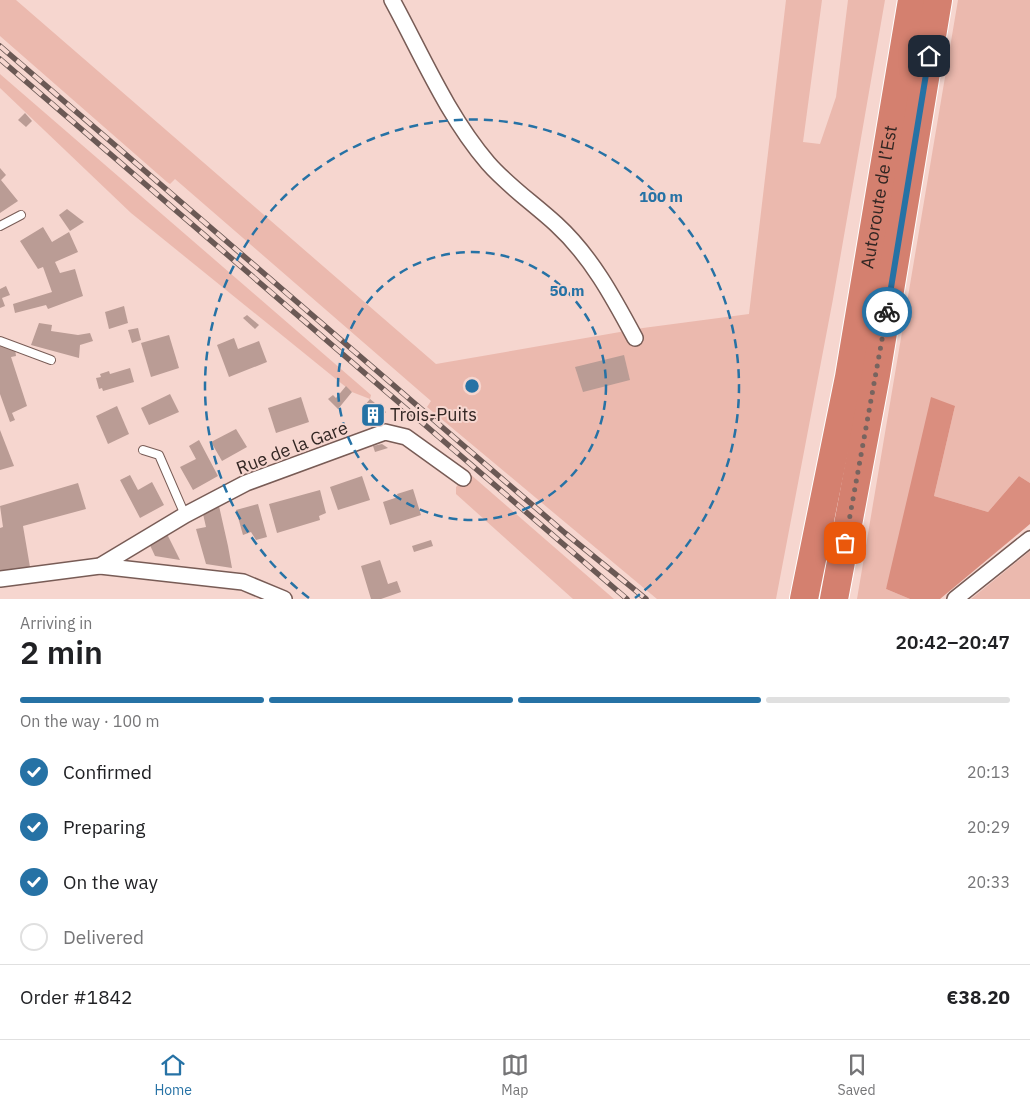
<!DOCTYPE html>
<html lang="en">
<head>
<meta charset="utf-8">
<style>
	:root { --surface:#fff; --page:#f6f6f6; --text:#202124; --muted:#757577; --line:#e0e0e0; --accent:#2672a5 }
	body { margin:0; font-family:"IBM Plex Sans",sans-serif; background:var(--page); color:var(--text); height:100vh; display:flex; flex-direction:column; font-size:19px; white-space:nowrap }
	* { box-sizing:border-box; margin:0 }
	p { font-size:16px; color:var(--muted) }
	.icon { flex:none; width:28px; height:28px; fill:none; stroke:currentColor; stroke-width:2; stroke-linecap:round; stroke-linejoin:round }
	.map { position:relative; height:599px; overflow:hidden }
	.side { display:flex; flex-direction:column; background:var(--surface); flex:1 }
	.side>* { flex:none }
	.pin { position:absolute; display:grid; place-items:center; width:42px; height:42px; color:#fff; margin:-21px; border-radius:10px; box-shadow:0 2px 8px #0006 }
	.courier { position:absolute; display:grid; place-items:center; width:50px; height:50px; margin:-25px; border:4px solid #2672a5; border-radius:50%; background:#fff; color:#222; box-shadow:0 1px 6px #0007 }
	.headline em { font-style:normal; font-weight:600 }
	.headline div { display:flex; flex-direction:column-reverse }
	.headline { display:flex; align-items:center; justify-content:space-between; height:85px; padding:0 20px }
	h1 { font-size:32px; font-weight:600; line-height:38px }
	.bar { display:grid; grid-template-columns:repeat(4,1fr); gap:8px 5px; align-content:center; height:60px; padding:0 20px }
	.bar i { height:6px; border-radius:4px; background:var(--line) }
	.bar .current { background:var(--accent) }
	.bar p { grid-column:span 4 }
	.line { display:flex; align-items:center; gap:12px; padding:0 20px; border-top:1px solid var(--line) }
	.line div { flex:1 }
	ol { padding:0 20px; list-style:none }
	li { display:flex; align-items:center; gap:15px; height:55px }
	li p { margin-inline-start:auto }
	li .icon { padding:5px; border-radius:50%; background:var(--accent); color:#fff; stroke-width:4 }
	li:last-child { color:var(--muted) }
	li i { width:28px; height:28px; border:2px solid var(--line); border-radius:50% }
	.dock { display:flex; justify-content:space-around; align-items:center; height:70px; border-top:1px solid var(--line); background:var(--surface); font-size:14px; color:var(--muted) }
	.dock a { display:grid; justify-items:center; gap:2px }
	.dock .current { color:var(--accent) }
	.map>svg:first-child { display:block }
	.green { fill:#ebb9ae }
	.forest { fill:#da8e7f }
	.building { fill:#ba9c95 }
	.lines { fill:none; stroke-linecap:round; stroke-linejoin:round }
	.lane-casing { stroke:#785c56; stroke-width:10 }
	.street-casing { stroke:#785c56; stroke-width:18 }
	.highway-casing { stroke:#fff; stroke-width:30 }
	.lane { stroke:#fff; stroke-width:8 }
	.street { stroke:#fff; stroke-width:15 }
	.highway { stroke:#d4806f; stroke-width:28 }
	.rail-casing { stroke:#6b5955; stroke-width:5.5 }
	.rail { stroke:#f6d6cf; stroke-width:4; stroke-dasharray:11; stroke-linecap:butt }
	.done { stroke:#77645f; stroke-width:5; stroke-dasharray:0 9 }
	.route { stroke:#2672a5; stroke-width:6 }
	.ring { fill:none; stroke:#2672a5; stroke-width:2.5; stroke-dasharray:9 6 }
	.labels { text-anchor:middle; stroke-width:4; stroke-linejoin:round; paint-order:stroke }
	.street-label { font-size:18px; fill:#322623; stroke:#f6d6cf }
	.poi-label { font-size:18px; fill:#322623; stroke:#f6d6cf; text-anchor:start }
	.centre { fill:#2672a5; stroke:#f6d6cf; stroke-width:2.5 }
	.ring-label { font-size:15px; text-anchor:middle; font-weight:bold; fill:#2672a5; stroke:#f6d6cf; stroke-width:4; stroke-linejoin:round; paint-order:stroke }
</style>
</head>
<body>
<div class="map">
<svg width="1030" height="599" viewBox="0 0 1030 599">
	<rect width="100%" height="100%" fill="#f6d6cf"/>
	<g class="green">
		<path d="M0,0H16L436,364L643,328L749,314L786,0H822L803,142L820,144L836,97L848,0H885L833,299L776,599H657L427,407L431,401L175,179L170,184L167,182L0,36Z"/>
		<path d="M958,0H1030V483L1019,476L988,512L934,496L955,406L886,589L910,599H857Z"/>
		<path d="M0,74L371,395L370,399L352,392L131,213L0,88Z"/>
		<path d="M470,474L614,599H573L456,494V487Z"/>
		<path d="M1030,551V599H971Z"/>
	</g>
	<path class="forest" d="M931,397L955,406L934,496L988,512L1019,476L1030,483V524L940,599H910L886,589Z"/>
	<g class="building">
		<path d="M25,113L32,121L26,127L18,120Z"/>
		<path d="M0,168L6,175L1,180L18,201L0,213Z"/>
		<path d="M67,209L84,222L70,231L59,215Z"/>
		<path d="M43,227L52,242L69,232L78,252L55,262L60,273L75,269L83,296L48,309L46,305L15,313L13,304L52,292L43,267L38,269L20,241Z"/>
		<path d="M6,286L10,295L2,298L5,306L0,308V289Z"/>
		<path d="M124,306L128,323L109,329L105,312Z"/>
		<path d="M247,315L259,325L255,329L243,318Z"/>
		<path d="M39,323L52,325L51,331L78,335L90,333L93,341L80,345L79,358L31,345Z"/>
		<path d="M138,328L141,340L132,343L128,330Z"/>
		<path d="M169,335L179,368L151,377L141,343Z"/>
		<path d="M234,338L238,349L259,341L267,362L229,377L217,345Z"/>
		<path d="M0,344L15,349L16,356L11,357L27,406L12,413L15,420L10,422L0,394Z"/>
		<path d="M624,355L630,380L583,392L575,367Z"/>
		<path d="M130,368L134,382L103,391L102,388L99,389L96,378L101,377L100,374L109,371L110,374Z"/>
		<path d="M346,386L352,392L338,409L328,399L333,395L336,398Z"/>
		<path d="M170,394L179,412L149,425L141,408Z"/>
		<path d="M301,397L309,422L276,433L268,408Z"/>
		<path d="M370,399L386,412L372,428L361,419L369,409L365,405Z"/>
		<path d="M117,406L129,434L108,444L96,416Z"/>
		<path d="M236,429L247,447L222,461L211,442Z"/>
		<path d="M0,430L14,466L0,470Z"/>
		<path d="M199,440L218,476L193,490L180,467L196,459L189,446Z"/>
		<path d="M382,444L388,448L375,452L373,446Z"/>
		<path d="M130,475L138,490L152,482L164,505L140,518L120,480Z"/>
		<path d="M362,476L370,500L338,510L330,487Z"/>
		<path d="M78,483L86,509L23,526L30,567L0,572V528L3,527L0,506Z"/>
		<path d="M413,489L421,515L390,525L383,502L398,497L397,494Z"/>
		<path d="M320,490L326,513L319,516L320,520L277,533L269,504Z"/>
		<path d="M258,504L267,537L256,540L251,532L243,535L236,510Z"/>
		<path d="M219,506L228,546L232,568L206,564L196,529L206,527L203,514Z"/>
		<path d="M167,534L180,560L155,556L149,543Z"/>
		<path d="M431,540L433,546L414,552L412,546Z"/>
		<path d="M380,560L388,584L397,581L401,592L381,599H371L361,566Z"/>
	</g>
	<g class="lines">
		<defs>
			<g id="lane">
				<path d="M0,226L21,215"/>
				<path d="M0,341L51,360"/>
				<path d="M143,450L159,455L185,515"/>
			</g>
			<g id="street">
				<path d="M392,0C422,55 447,115 488,163C508,186 533,203 556,224C591,256 613,297 635,338"/>
				<path d="M100,566L243,582L284,599"/>
				<path d="M0,579L100,566L185,515L246,483L385,432L406,437L463,478"/>
				<path d="M955,599L1030,539"/>
			</g>
			<g id="highway">
				<path id="s1" d="M804,599L849,377L912,0"/>
				<path d="M834,599L876,375L938,0"/>
			</g>
		</defs>
		<use href="#lane" class="lane-casing"/>
		<use href="#street" class="street-casing"/>
		<use href="#highway" class="highway-casing"/>
		<use href="#lane" class="lane"/>
		<use href="#street" class="street"/>
		<use href="#highway" class="highway"/>
		<defs>
			<g id="rail">
				<path d="M0,46L565,533L646,599"/>
				<path d="M0,59L627,599"/>
			</g>
		</defs>
		<use href="#rail" class="rail-casing"/>
		<use href="#rail" class="rail"/>
	</g>
	<g class="lines">
		<path class="done" d="M845,543L887,312"/>
		<path class="route" d="M887,312L929,56"/>
	</g>
	<g class="ring">
		<circle cx="472" cy="386" r="134"/>
		<path d="M309 598A267 267 0 1 1 635 598"/>
	</g>
	<defs>
		<symbol id="building-square" viewBox="-11 -11 22 22"><rect x="-9" y="-9" width="18" height="18" rx="4" fill="#2672a5" stroke="#f6d6cf"/><path d="M-4-6H4V6H1V3H-1V6H-4ZM-2.5-4.3h1.7v1.8h-1.7ZM.8-4.3h1.7v1.8H.8ZM-2.5-1h1.7V.8h-1.7ZM.8-1h1.7V.8H.8Z" fill="#fff"/></symbol>
	</defs>
	<g fill-rule="evenodd">
		<use href="#building-square" x="359" y="401" width="28" height="28"/>
	</g>
	<g class="labels">
		<g class="street-label">
			<text dy="6" stroke="none"><textPath href="#s1" startOffset="409">Autoroute de l’Est</textPath></text>
			<text transform="translate(292 448) rotate(-21)" y="6">Rue de la Gare</text>
		</g>
		<g class="poi-label">
			<text x="390" y="421">Trois-Puits</text>
		</g>
	</g>
	<circle cx="472" cy="386" r="8" class="centre"/>
	<g class="ring-label">
		<text x="661" y="202">100 m</text>
		<text x="567" y="296">50 m</text>
	</g>
</svg>
<div class="pin" style="left:845px;top:543px;background:#ea580c"><svg class="icon" aria-label="bag" viewBox="0 0 24 24"><path d="M5 8h14l-1 12H6zM9 8a3 3 0 0 1 6 0"/></svg></div>
<div class="pin" style="left:929px;top:56px;background:#1f2937"><svg class="icon" aria-label="home" viewBox="0 0 24 24"><path d="M3 11l9-7 9 7M6 9v11h12V9"/></svg></div>
<div class="courier" style="left:887px;top:312px"><svg class="icon" aria-label="bike" viewBox="0 0 24 24"><circle cx="6" cy="16" r="4"/><circle cx="18" cy="16" r="4"/><path d="M6 16l4-8h5l3 8M10 8l3 8H6M13 5h3"/></svg></div>
</div>
<section class="side">
<div class="headline"><div><h1>2 min</h1><p>Arriving in</p></div><em>20:42–20:47</em></div>
<div class="bar"><i class="current"></i><i class="current"></i><i class="current"></i><i></i><p>On the way · 100 m</p></div>
<ol>
<li><svg class="icon" aria-label="check" viewBox="0 0 24 24"><path d="M5 12l5 5 9-10"/></svg>Confirmed<p>20:13</p></li>
<li><svg class="icon" aria-label="check" viewBox="0 0 24 24"><path d="M5 12l5 5 9-10"/></svg>Preparing<p>20:29</p></li>
<li><svg class="icon" aria-label="check" viewBox="0 0 24 24"><path d="M5 12l5 5 9-10"/></svg>On the way<p>20:33</p></li>
<li><i></i>Delivered</li>
</ol>
<div class="line" style="height:65px"><div>Order #1842</div><b>€38.20</b></div>
</section>
<nav class="dock">
<a class="current"><svg class="icon" aria-label="home" viewBox="0 0 24 24"><path d="M3 11l9-7 9 7M6 9v11h12V9"/></svg>Home</a>
<a><svg class="icon" aria-label="map" viewBox="0 0 24 24"><path d="M3 6l6-2 6 2 6-2v14l-6 2-6-2-6 2zM9 4v14M15 6v14"/></svg>Map</a>
<a><svg class="icon" aria-label="saved" viewBox="0 0 24 24"><path d="M7 4h10v16l-5-4-5 4z"/></svg>Saved</a>
</nav>
</body>
</html>
